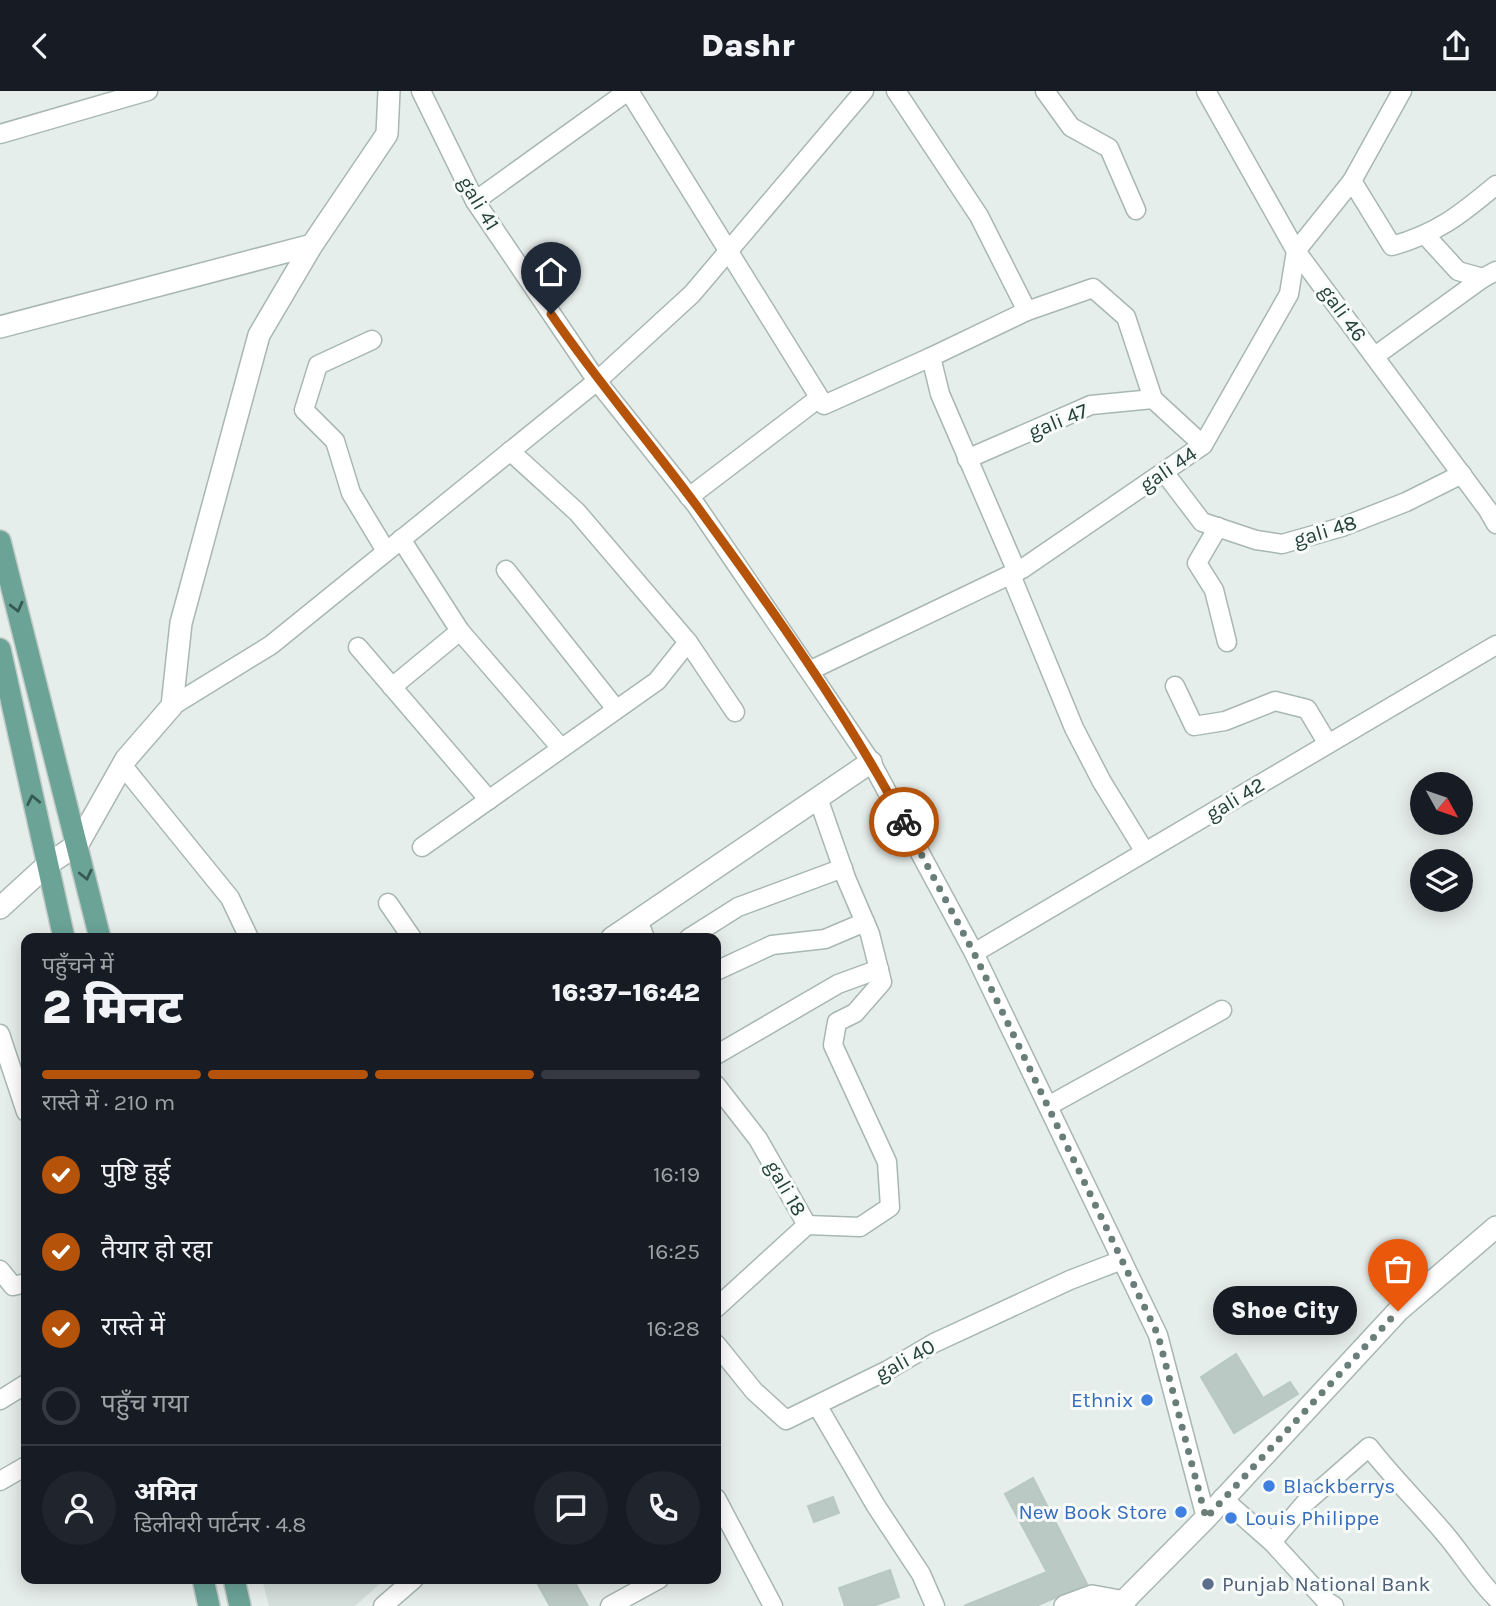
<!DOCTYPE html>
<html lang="hi">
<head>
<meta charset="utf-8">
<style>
	:root { --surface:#171b24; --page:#20242c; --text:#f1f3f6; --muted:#9ea1a6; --line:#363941; --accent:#b45309 }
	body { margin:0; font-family:Karla,"Noto Sans Devanagari",sans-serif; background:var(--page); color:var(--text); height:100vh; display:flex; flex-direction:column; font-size:26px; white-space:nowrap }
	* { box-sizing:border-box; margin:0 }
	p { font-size:23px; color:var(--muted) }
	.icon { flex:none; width:38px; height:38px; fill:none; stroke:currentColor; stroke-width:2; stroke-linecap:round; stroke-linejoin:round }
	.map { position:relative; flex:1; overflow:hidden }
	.side { position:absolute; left:21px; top:842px; width:700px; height:651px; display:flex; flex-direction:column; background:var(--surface); border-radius:14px; box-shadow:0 4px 18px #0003 }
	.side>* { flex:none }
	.needle { width:46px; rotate:130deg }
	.tools { position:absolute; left:1410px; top:681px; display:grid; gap:14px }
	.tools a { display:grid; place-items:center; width:63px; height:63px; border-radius:50%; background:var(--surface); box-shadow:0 4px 18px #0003; font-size:35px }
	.pin { position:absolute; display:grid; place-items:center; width:60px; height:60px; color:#fff; margin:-72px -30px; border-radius:50% 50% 50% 0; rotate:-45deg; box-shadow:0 0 7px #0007 }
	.pin .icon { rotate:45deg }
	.courier { position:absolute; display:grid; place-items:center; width:70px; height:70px; margin:-35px; border:5px solid #b45309; border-radius:50%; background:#fff; color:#222; box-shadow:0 2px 9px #0007 }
	.bubble { position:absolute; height:49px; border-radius:24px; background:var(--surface); box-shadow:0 4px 18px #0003; font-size:23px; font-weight:800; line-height:49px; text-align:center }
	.head em { font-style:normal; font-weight:800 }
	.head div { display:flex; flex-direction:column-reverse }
	.head { display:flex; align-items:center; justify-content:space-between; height:119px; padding:0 21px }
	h1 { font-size:46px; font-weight:800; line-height:52px }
	.bar { display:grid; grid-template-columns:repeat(4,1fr); gap:10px 7px; align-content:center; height:84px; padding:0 21px }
	.bar i { height:9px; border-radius:5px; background:var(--line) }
	.bar .current { background:var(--accent) }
	.bar p { grid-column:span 4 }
	.line { display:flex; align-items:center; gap:18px; padding:0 21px; border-top:2px solid var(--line) }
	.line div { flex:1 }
	.round { display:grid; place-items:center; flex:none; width:74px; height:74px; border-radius:37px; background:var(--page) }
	ol { padding:0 21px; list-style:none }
	li { display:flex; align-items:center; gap:21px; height:77px }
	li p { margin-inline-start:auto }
	li .icon { padding:7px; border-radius:50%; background:var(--accent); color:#fff; stroke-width:4 }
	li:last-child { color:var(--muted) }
	li i { width:38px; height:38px; border:4px solid var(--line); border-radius:50% }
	header { display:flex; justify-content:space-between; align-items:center; height:91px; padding:0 21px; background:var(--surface); font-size:32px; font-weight:800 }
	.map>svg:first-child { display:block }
	.built { fill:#d4deda }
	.building { fill:#bbc9c4; stroke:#b8c8c2; stroke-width:2 }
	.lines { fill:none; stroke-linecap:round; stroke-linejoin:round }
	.minor-casing { stroke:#a8b7b2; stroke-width:21 }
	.tertiary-casing { stroke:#a8b7b2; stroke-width:24 }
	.primary-casing { stroke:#c2cac8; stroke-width:24 }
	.minor { stroke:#fff; stroke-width:18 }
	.tertiary { stroke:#fff; stroke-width:21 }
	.primary { stroke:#6ba397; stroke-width:21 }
	.oneway { stroke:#365a51 }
	.done { stroke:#697e78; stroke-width:7; stroke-dasharray:0 12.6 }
	.route { stroke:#b45309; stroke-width:9 }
	.shop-dot { fill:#3f7fe0; stroke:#f7fbf9; stroke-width:2.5 }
	.service-dot { fill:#5c6f8a; stroke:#f7fbf9; stroke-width:2.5 }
	.labels { text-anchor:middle; stroke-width:6; stroke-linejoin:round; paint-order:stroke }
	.street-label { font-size:21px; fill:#25413a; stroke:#f7fbf9 }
	.shop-label { font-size:21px; fill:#366cbe; stroke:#f7fbf9; text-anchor:end }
	.service-label { font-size:21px; fill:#4e5e75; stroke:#f7fbf9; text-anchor:start }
</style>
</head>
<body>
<header><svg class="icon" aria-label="back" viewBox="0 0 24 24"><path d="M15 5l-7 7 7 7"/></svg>Dashr<svg class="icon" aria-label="share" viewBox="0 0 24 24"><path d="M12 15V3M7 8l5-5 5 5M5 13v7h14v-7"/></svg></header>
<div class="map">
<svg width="1496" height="1515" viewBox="0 0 1496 1515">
	<rect width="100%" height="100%" fill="#e6eeeb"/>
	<path class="built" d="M262,1488H385L355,1515H269Z"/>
	<g class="building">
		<path d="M1236,1263L1263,1307L1290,1291L1298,1303L1234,1342L1201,1286Z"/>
		<path d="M1033,1387L1087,1493L1036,1515H964L1047,1481L1005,1403Z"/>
		<path d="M833,1406L839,1422L814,1431L808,1415Z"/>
		<path d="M890,1479L899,1506L873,1515H845L839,1497Z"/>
		<path d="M535,1488H573L588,1515H550Z"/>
	</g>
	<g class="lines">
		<defs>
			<g id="minor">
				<path d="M421,0L475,110L597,290L696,414L871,671L974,862L1158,1244L1206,1427"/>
				<path d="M629,0L824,314L931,266"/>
				<path d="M896,0L979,125L1027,220"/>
				<path d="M1045,0L1071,36L1109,57L1136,119"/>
				<path d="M1206,0L1296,160L1488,419L1496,433"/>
				<path d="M0,43L148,0"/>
				<path d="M1352,90L1392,155C1438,142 1460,124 1496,94"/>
				<path d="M475,110L628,0"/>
				<path d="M1427,146L1458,180L1483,187L1496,180"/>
				<path d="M372,249L318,274L304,319L335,350L351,402L386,460"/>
				<path d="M1375,265L1483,187"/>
				<path d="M967,368L1091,314L1153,308"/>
				<path d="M1164,381L1202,431L1256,449L1282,453L1342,436L1406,411L1462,383"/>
				<path d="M689,406L819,307"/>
				<path d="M1218,436L1197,472L1214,499L1227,551"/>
				<path d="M401,448L460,540L561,657"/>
				<path d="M506,479L616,618"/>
				<path d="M1017,481L940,303L931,266L1027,220L1093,197L1126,226L1153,308L1203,354"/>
				<path d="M1011,484L1074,637L1102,691L1145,761"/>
				<path d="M688,551L735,621"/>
				<path d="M358,556L489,709"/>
				<path d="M811,579L1022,478L1203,354L1289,203L1296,160L1352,90L1402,0"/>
				<path d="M1175,595L1194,635L1225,630L1275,610L1307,618L1328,653"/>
				<path d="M392,596L460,540"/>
				<path d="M172,615L271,554L597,290L692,203L864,0"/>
				<path d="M123,675L230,807L249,847"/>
				<path d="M422,756L657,590L688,551L577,421L510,360"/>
				<path d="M388,812L412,847"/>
				<path d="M638,829L645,847"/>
				<path d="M689,847L738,816L843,777"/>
				<path d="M974,862L1496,554"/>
				<path d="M716,880L772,854L825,848L865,831"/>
				<path d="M0,943L26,1021"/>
				<path d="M716,964L838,893L879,878"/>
				<path d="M716,994L758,1048L807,1134L716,1217"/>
				<path d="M1048,1015L1222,919"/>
				<path d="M807,1134L860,1136L890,1116L887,1071L833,954L837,931L855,922L882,891L870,843L846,787L818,707"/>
				<path d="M0,1179L13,1195L26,1192"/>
				<path d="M716,1253L754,1300L786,1329L888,1279L934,1252L1070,1189L1122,1169"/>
				<path d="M0,1309L26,1293"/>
				<path d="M817,1314L876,1415L921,1483L935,1515"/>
				<path d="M0,1390L26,1375"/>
				<path d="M716,1407L773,1515"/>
				<path d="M1222,1407L1272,1451L1326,1510L1334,1515"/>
				<path d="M1272,1451L1305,1412L1369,1356C1393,1387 1420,1413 1445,1443C1463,1464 1476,1487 1496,1507"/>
				<path d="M383,1515L414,1488"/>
				<path d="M610,1515L659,1488"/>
			</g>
			<g id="tertiary">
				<path d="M0,236L312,154L387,43L389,0"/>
				<path d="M0,817L47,774L78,753L126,668L172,615L181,532L259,244L312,154"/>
				<path d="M612,847L871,671"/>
				<path d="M1065,1515L1092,1505L1125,1511"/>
				<path d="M1119,1515L1206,1427L1398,1220L1496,1136"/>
			</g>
			<g id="primary">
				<path d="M0,450L100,847"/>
				<path d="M0,558L64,847"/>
				<path d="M203,1488L209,1515"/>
				<path d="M234,1488L240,1515"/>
			</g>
		</defs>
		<use href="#minor" class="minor-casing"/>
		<use href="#tertiary" class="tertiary-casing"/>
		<use href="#primary" class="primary-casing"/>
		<use href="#minor" class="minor"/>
		<use href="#tertiary" class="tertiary"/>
		<use href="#primary" class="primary"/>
	</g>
	<defs><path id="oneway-chevron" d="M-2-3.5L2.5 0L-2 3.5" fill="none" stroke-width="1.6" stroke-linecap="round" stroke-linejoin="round" transform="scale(1.75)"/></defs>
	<g class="oneway">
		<use href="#oneway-chevron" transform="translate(17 516) rotate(76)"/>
		<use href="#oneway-chevron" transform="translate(33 709) rotate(-102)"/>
		<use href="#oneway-chevron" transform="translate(86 784) rotate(77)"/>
	</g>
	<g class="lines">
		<path class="done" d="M904,731L974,862L1158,1244L1206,1427L1398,1220"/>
		<path class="route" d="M551,223C597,290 648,349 696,414C770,515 845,620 904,731"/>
	</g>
	<g class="shop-dot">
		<circle cx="1147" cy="1309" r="7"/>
		<circle cx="1269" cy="1395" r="7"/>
		<circle cx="1181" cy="1421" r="7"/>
		<circle cx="1231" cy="1427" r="7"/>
	</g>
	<circle class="service-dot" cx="1208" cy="1493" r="7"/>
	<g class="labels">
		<g class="street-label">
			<text transform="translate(479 112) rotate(59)" y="7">gali 41</text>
			<text transform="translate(1343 222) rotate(54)" y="7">gali 46</text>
			<text transform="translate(1058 330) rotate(-22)" y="7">gali 47</text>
			<text transform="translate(1168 378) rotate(-34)" y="7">gali 44</text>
			<text transform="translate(1325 440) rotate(-17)" y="7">gali 48</text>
			<text transform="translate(1235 708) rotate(-31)" y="7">gali 42</text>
			<text transform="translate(786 1097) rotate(60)" y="7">gali 18</text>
			<text transform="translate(905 1269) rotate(-29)" y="7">gali 40</text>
		</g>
		<g class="shop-label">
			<text x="1133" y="1316">Ethnix</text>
			<text x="1283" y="1402" text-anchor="start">Blackberrys</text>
			<text x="1167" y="1428">New Book Store</text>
			<text x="1245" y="1434" text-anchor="start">Louis Philippe</text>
		</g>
		<g class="service-label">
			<text x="1222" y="1500">Punjab National Bank</text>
		</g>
	</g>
</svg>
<div class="tools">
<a><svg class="needle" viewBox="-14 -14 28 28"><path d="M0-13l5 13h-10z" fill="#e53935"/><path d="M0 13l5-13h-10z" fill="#9ea1a6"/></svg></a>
<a><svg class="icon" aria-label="layers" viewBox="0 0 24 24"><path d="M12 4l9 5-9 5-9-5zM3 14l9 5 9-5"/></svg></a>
</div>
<div class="pin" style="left:1398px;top:1220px;background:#ea580c"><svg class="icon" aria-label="bag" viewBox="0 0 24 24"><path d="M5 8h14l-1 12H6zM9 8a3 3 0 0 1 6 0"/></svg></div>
<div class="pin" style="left:551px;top:223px;background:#1f2937"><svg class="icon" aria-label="home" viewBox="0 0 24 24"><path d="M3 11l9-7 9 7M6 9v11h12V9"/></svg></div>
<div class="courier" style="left:904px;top:731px"><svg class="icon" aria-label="bike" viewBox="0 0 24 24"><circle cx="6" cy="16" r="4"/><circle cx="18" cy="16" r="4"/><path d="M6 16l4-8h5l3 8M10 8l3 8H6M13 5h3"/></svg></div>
<div class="bubble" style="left:1213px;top:1195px;width:144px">Shoe City</div>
<section class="side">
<div class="head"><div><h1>2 मिनट</h1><p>पहुँचने में</p></div><em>16:37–16:42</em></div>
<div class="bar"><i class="current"></i><i class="current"></i><i class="current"></i><i></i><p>रास्ते में · 210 m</p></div>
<ol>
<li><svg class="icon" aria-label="check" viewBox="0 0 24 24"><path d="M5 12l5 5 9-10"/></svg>पुष्टि हुई<p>16:19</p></li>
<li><svg class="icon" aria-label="check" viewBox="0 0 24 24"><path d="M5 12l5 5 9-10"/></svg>तैयार हो रहा<p>16:25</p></li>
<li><svg class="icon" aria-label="check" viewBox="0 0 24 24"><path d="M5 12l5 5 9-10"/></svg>रास्ते में<p>16:28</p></li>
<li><i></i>पहुँच गया</li>
</ol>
<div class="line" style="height:126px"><a class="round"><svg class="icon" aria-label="person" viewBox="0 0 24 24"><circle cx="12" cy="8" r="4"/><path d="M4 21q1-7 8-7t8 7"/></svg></a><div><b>अमित</b><p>डिलीवरी पार्टनर · 4.8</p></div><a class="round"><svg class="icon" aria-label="chat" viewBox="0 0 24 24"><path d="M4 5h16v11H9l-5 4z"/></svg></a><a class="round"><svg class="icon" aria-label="phone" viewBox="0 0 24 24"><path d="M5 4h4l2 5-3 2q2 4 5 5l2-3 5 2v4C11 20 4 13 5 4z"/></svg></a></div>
</section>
</div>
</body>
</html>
